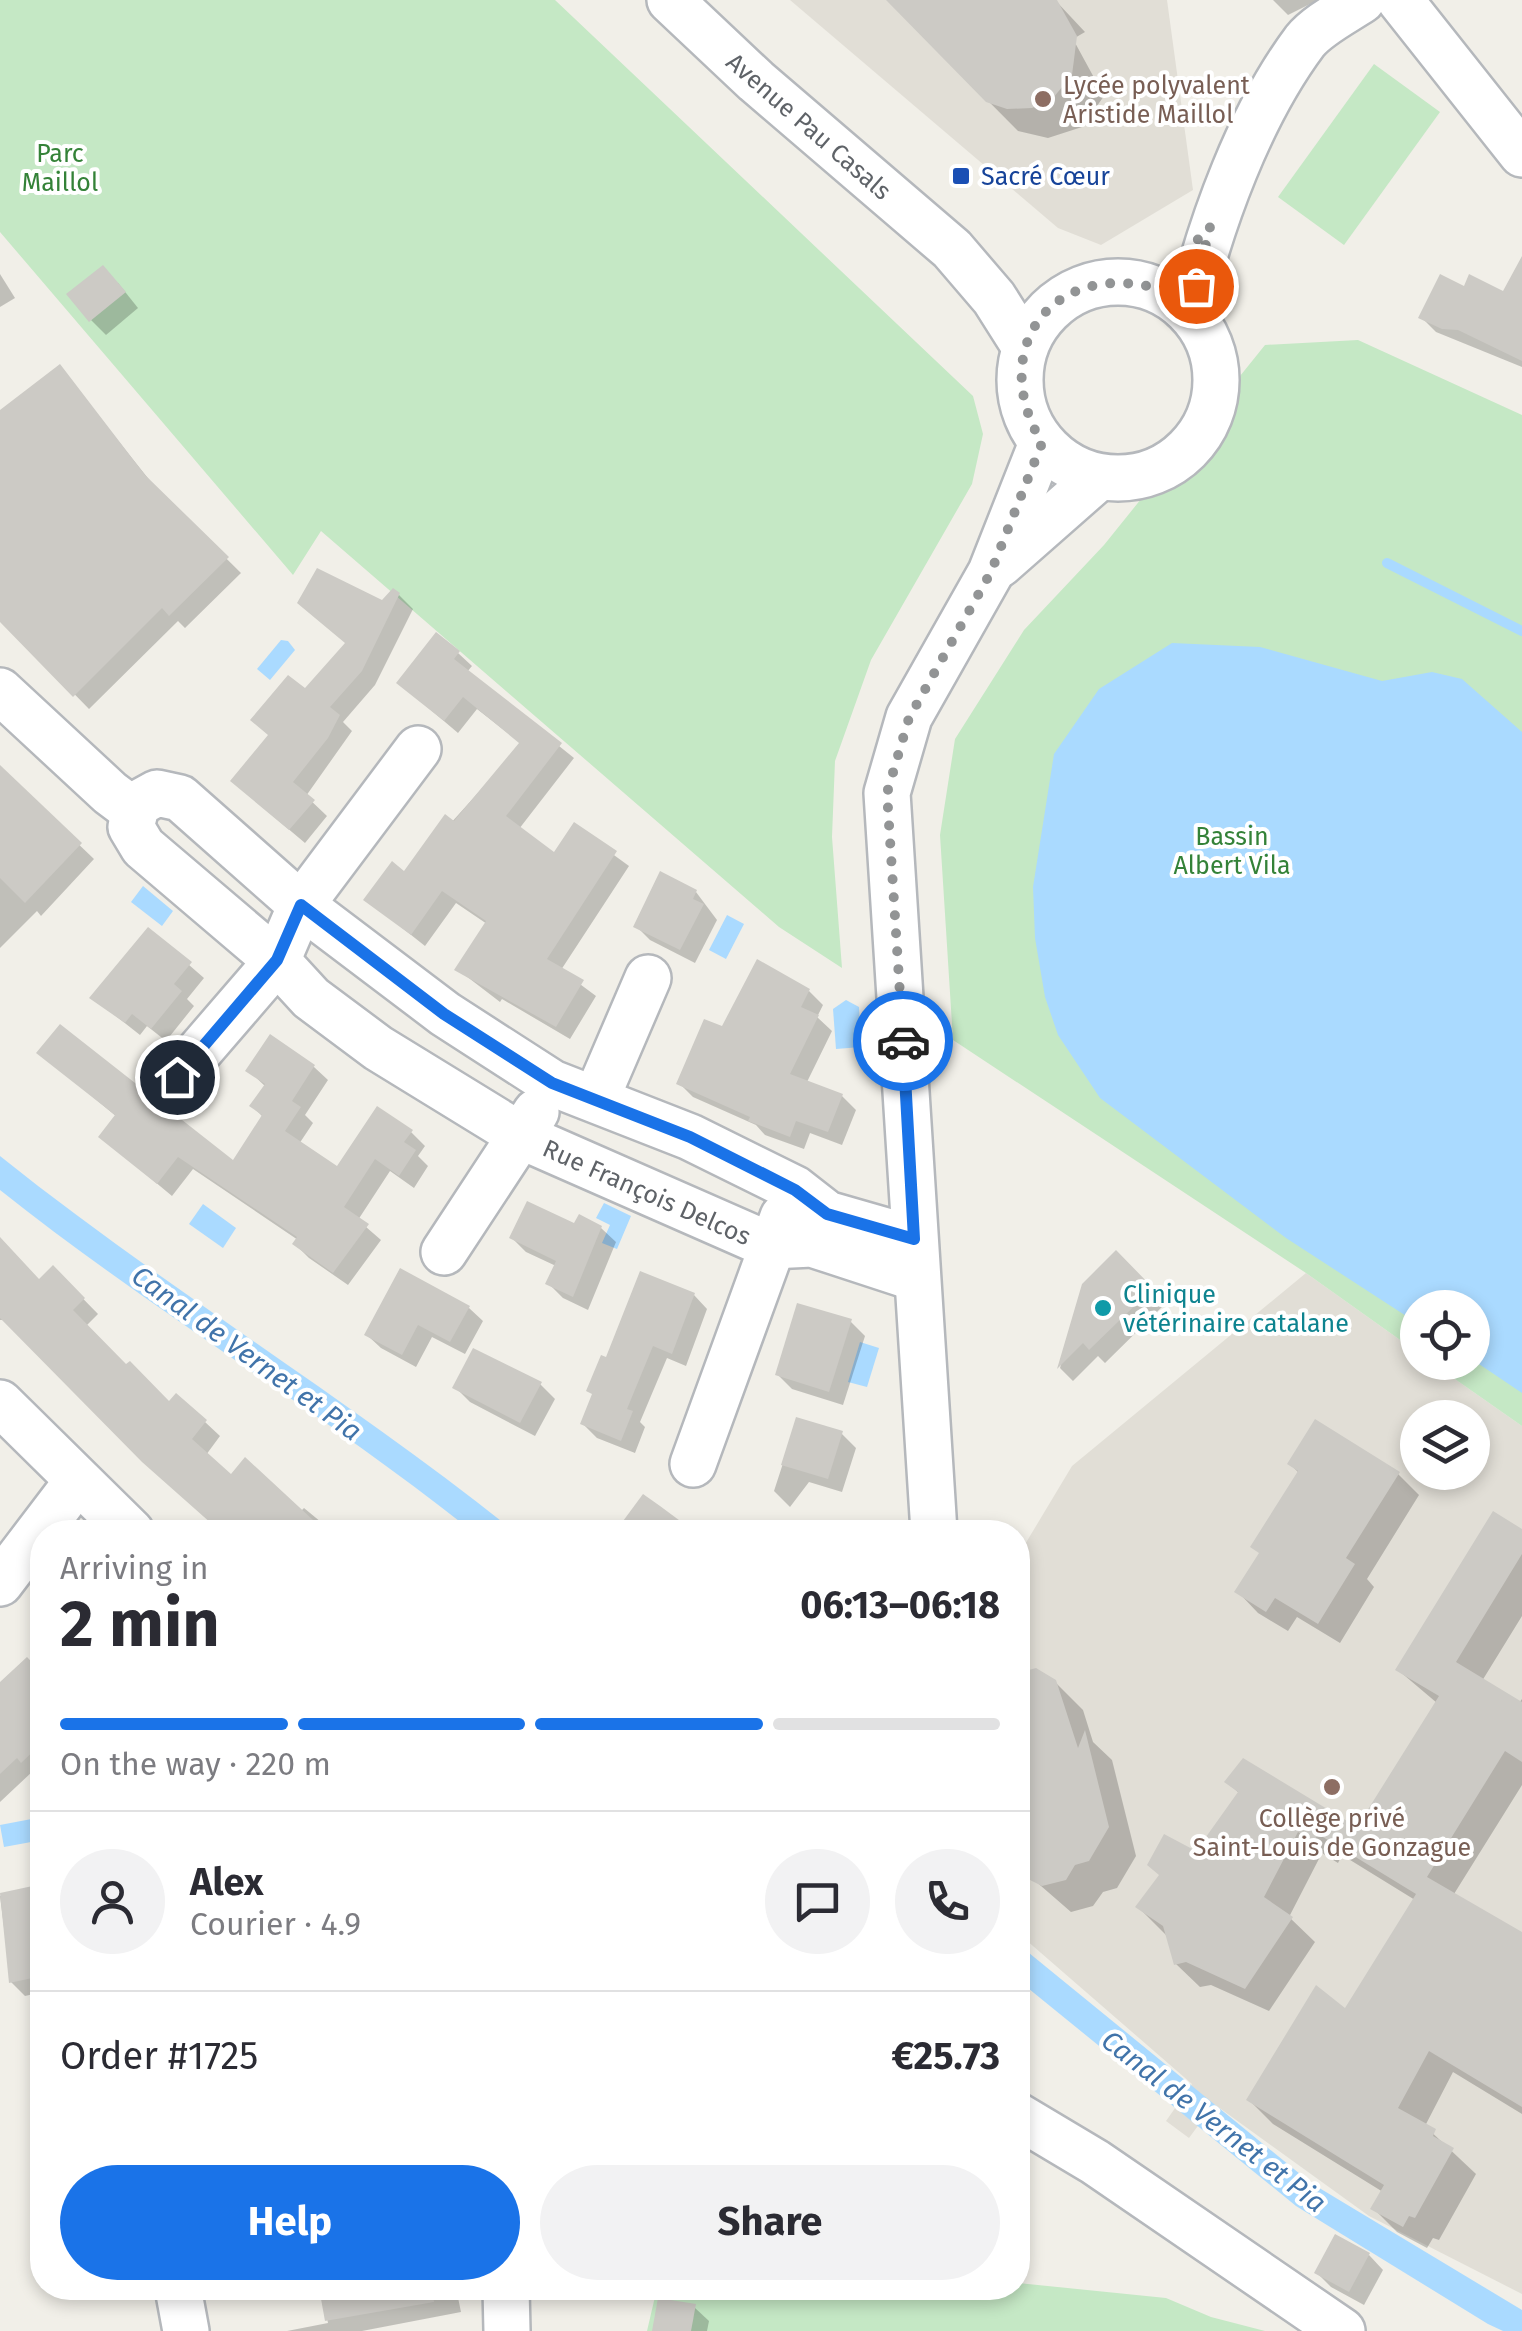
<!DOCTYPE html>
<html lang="en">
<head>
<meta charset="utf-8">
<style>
	:root { --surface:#fff; --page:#f2f2f3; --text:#2b2b33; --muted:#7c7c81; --line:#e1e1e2; --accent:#1a73e8 }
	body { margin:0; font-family:"Fira Sans",sans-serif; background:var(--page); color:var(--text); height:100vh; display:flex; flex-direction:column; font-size:38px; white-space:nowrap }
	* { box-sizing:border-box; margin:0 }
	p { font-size:32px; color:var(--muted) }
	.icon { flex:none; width:55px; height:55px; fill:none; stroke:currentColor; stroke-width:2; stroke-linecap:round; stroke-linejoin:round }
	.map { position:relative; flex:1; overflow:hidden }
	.details { position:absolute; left:30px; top:1520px; width:1000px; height:780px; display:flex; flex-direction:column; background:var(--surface); border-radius:40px; box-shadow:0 5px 15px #0003 }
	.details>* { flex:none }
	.fabs { position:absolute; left:1400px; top:1290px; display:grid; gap:20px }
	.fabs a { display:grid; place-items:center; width:90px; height:90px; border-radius:50%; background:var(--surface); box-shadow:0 5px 15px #0003; font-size:50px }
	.pin { position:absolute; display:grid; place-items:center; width:85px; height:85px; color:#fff; margin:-42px; border:5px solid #fff; border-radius:50%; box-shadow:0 2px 10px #0007 }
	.courier { position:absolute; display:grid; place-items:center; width:100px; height:100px; margin:-50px; border:8px solid #1a73e8; border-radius:50%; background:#fff; color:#222; box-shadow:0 2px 12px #0007 }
	.head em { font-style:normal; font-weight:700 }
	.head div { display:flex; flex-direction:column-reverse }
	.head { display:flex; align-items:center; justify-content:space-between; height:170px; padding:0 30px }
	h1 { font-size:65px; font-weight:700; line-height:75px }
	.bar { display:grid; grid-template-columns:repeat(4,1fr); gap:15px 10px; align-content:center; height:120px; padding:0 30px }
	.bar i { height:12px; border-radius:8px; background:var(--line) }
	.bar .on { background:var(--accent) }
	.bar p { grid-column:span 4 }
	.line { display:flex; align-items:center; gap:25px; padding:0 30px; border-top:2px solid var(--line) }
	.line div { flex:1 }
	.round { display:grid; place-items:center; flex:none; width:105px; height:105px; border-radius:52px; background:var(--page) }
	.cta { display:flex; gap:20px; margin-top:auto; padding:20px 30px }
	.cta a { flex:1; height:115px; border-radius:60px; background:var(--accent); color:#fff; font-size:40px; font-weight:700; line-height:115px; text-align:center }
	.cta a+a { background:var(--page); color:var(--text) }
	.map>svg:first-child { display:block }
	.education { fill:#e1ded6; fill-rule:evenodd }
	.green { fill:#c5e8c5 }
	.water { fill:#aadaff }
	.shadow { fill:#0003 }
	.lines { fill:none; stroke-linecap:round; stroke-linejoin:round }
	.stream { stroke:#aadaff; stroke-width:10 }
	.building { fill:#cccac5 }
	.minor-casing { stroke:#b5b8bc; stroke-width:50 }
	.minor { stroke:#fff; stroke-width:45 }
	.done { stroke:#929495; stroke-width:10; stroke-dasharray:0 18 }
	.route { stroke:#1a73e8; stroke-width:12 }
	.education-dot { fill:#8d6e63; stroke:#fff; stroke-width:4 }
	.transit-dot { fill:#1a4fb4; stroke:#fff; stroke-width:4 }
	.culture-dot { fill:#0f9aa8; stroke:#fff; stroke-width:4 }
	.labels { text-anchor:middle; stroke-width:8; stroke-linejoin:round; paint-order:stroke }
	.education-label { font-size:25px; fill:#785e54; stroke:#fff; text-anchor:start }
	.street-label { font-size:25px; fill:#5f6368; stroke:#fff }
	.park-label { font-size:25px; fill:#348238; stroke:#fff }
	.transit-label { font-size:25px; fill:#164399; stroke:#fff; text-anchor:start }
	.culture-label { font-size:25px; fill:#0d838f; stroke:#fff; text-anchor:start }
	.water-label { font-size:28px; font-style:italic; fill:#4174aa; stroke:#fff }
</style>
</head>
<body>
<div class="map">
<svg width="1522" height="2331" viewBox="0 0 1522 2331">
	<rect width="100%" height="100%" fill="#f1efe8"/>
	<g class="education">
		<path d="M790,0H1167L1193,190L1101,245L1058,228Z"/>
		<path d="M1306,1273L1417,1352L1418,1362L1432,1363L1522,1426V2294L1369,2216L1214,2104L1189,2138L1166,2121L1192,2084L1018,1933V1556L1072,1466ZM1418,1418H1472V1472H1418Z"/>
	</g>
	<g class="green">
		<path d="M0,0H555L973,396L983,434L972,484L871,660L835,761L832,837L842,968L779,927L321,531L293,575L0,232Z"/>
		<path d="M1374,64L1440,112L1344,245L1278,197Z"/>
		<path d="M1358,340L1522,415V1426L1432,1363L1472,1362V1308H1418L1417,1352L1306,1273L953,1040L940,835L955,739L1024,630L1104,545L1265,345Z"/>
		<path d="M1018,2283L1166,2298L1211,2317L1265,2331H647L657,2288H1018Z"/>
	</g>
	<g class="water">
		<path d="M281,640L288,641L295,650L270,680L257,669Z"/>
		<path d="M1172,643L1260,647L1382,681L1432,672L1462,679L1522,732V1393L1473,1360L1472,1308H1418L1417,1323L1286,1238L1100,1098L1058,1035L1045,997L1035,938L1033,887L1054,754L1099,689Z"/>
		<path d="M143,886L173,911L162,926L131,902Z"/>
		<path d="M727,915L744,924L726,959L709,950Z"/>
		<path d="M846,1000L859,1007L861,1047L836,1049L833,1009Z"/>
		<path d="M0,1156C166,1289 349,1399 515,1532H473C321,1411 152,1311 0,1190Z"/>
		<path d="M604,1203L631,1216L617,1249L602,1243L610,1225L596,1218Z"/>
		<path d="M203,1204L236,1228L223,1248L189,1224Z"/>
		<path d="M860,1342L879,1348L867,1387L848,1382Z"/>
		<path d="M42,1817V1840L4,1847L0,1825Z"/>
		<path d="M1018,1944L1311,2183L1522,2310V2331H1503L1488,2324L1296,2206L1018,1980Z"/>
	</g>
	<g class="shadow">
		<path d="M888,0H1055L1085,32L1073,39L1104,96L1082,127L1048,138L1018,131Z"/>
		<path d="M1273,0H1318L1288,15Z"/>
		<path d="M0,274L15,298L0,307Z"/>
		<path d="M118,283L138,308L106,335L91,320Z"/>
		<path d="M1465,289L1522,292V367L1436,332L1421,317Z"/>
		<path d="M60,368L159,492L241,573L185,628L178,621L89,709L0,618V413Z"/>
		<path d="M399,595L413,609L375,685L343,722L352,731L306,796L327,816L305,843L248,795L305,692L382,603Z"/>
		<path d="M458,653L472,666L467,672L574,758L519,829L555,856L574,826L629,866L561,970L596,996L570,1039L502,999L500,1002L457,969L487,924L456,903L425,946L367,900L405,874L522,744L477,709L458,733L399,683Z"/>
		<path d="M0,769L94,859L41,916L37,911L0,948Z"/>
		<path d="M696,892L717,920L695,963L650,940L636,926Z"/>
		<path d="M149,930L204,978L187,999L194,1006L166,1041L147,1026L140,1035L93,998Z"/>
		<path d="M809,991L823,1005L817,1017L832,1031L807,1082L842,1096L856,1110L842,1145L810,1133L804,1149L765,1135L756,1125L693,1097L679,1083L724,1030Z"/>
		<path d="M40,1053L234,1164L264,1118L252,1106L266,1087L248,1070L314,1067L328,1080L305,1115L313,1123L299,1144L338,1170L411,1132L425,1146L418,1156L428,1166L414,1188L390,1171L358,1220L381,1240L348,1285L309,1258L295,1244L298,1240L193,1169L172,1196L101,1137L117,1117Z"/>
		<path d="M575,1226L601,1228L616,1242L588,1310L563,1298L548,1283L556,1266L526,1252L512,1238Z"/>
		<path d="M0,1239L39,1282L53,1268L98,1314L86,1326L126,1367L169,1405L205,1422L220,1436L206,1455L231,1478L300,1512L304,1508L333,1532H223L160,1476L6,1320H0Z"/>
		<path d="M1116,1254L1165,1304L1105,1363L1098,1356L1073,1381L1060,1368L1084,1286Z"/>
		<path d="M694,1295L707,1309L686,1366L667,1358L640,1422L645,1427L635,1453L597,1438L583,1424L607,1360Z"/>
		<path d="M469,1308L483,1321L465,1354L432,1337L416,1367L381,1348L367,1335Z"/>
		<path d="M850,1321L865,1336L843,1405L792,1389L778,1375Z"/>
		<path d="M540,1384L555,1399L535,1436L470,1402L455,1387Z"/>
		<path d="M797,1420L841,1433L856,1448L842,1492L809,1482L790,1507L774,1491Z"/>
		<path d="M1290,1464L1398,1474L1419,1495L1367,1579L1374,1587L1340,1643L1297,1617L1288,1631L1258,1613L1238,1592L1261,1555L1299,1473Z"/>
		<path d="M1522,1532V1616L1482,1681L1519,1703L1522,1699V1785L1454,1894L1522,1934V2114L1453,2072L1425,2126L1476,2174L1439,2240L1433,2238L1427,2248L1397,2232L1374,2209L1383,2192L1273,2124L1249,2100L1345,2011L1415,1900L1342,1855L1338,1863L1322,1853L1289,1917L1315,1942L1269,2011L1211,1985L1200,1987L1176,1964L1169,1938L1138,1907L1197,1855L1240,1794L1227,1782L1358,1831L1437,1703L1398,1670Z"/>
		<path d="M42,1651V1771L37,1775L33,1771L0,1802V1695L8,1678Z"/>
		<path d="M1018,1670L1055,1682L1083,1710L1093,1742L1112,1760L1136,1856L1117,1888L1103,1892L1093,1906L1071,1912L1033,1879L1018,1880Z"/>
		<path d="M42,1887V1992L25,1996L11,1982L0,1896Z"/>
		<path d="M1369,2255L1383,2270L1364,2305L1331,2287L1317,2273Z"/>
		<path d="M321,2288H456L461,2312L362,2331H287L328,2323Z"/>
		<path d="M694,2307L709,2321L707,2331H655Z"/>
	</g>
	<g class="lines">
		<path class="stream" d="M1387,563L1522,631"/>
	</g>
	<g class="building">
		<path d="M886,0H1057L1077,36L1072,75L1053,98L1032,108L1007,109L986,102Z"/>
		<path d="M1522,256V361L1458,330L1442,329L1418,318L1440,274L1464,286L1469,274L1503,291Z"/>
		<path d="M103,265L126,292L89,322L66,294Z"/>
		<path d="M60,364L145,475L229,557L169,616L162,608L73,697L0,622V410Z"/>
		<path d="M317,568L382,600L393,588L400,593L362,671L330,707L340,715L328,738L293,782L315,800L289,830L230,781L268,735L250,720L288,675L305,688L345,643L297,603Z"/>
		<path d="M436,632L460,651L454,659L562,743L506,816L554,852L574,822L617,851L547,959L584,980L556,1027L454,970L486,921L442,891L411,935L363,900L392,861L404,871L445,814L454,821L519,743L463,697L444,721L396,683Z"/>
		<path d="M0,765L82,843L25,903L0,878Z"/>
		<path d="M660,871L697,890L693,899L704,904L680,950L633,927Z"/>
		<path d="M148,927L192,962L174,984L182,991L151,1029L132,1014L125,1023L89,998Z"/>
		<path d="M757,959L810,989L801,1007L819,1015L790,1074L843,1094L828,1132L796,1121L790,1137L748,1121L750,1117L676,1084L704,1019L722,1026Z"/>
		<path d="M60,1024L233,1160L262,1115L249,1106L265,1084L245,1071L270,1034L315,1065L292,1101L301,1107L285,1131L337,1166L377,1106L413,1130L404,1142L416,1150L399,1176L375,1159L344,1207L369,1224L333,1273L292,1244L297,1237L178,1157L157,1184L98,1137L115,1115L36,1053Z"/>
		<path d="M527,1201L574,1223L579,1214L602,1226L573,1297L545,1284L556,1261L509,1238Z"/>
		<path d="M0,1237L39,1279L53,1265L85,1298L73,1310L126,1364L130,1361L169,1401L176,1393L207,1420L192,1439L231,1474L245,1457L326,1532H221L142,1462L0,1318Z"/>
		<path d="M1116,1250L1153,1288L1089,1350L1083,1343L1057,1369L1082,1284Z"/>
		<path d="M400,1268L470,1306L450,1342L418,1325L402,1355L364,1335Z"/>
		<path d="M640,1271L695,1293L672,1354L653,1346L627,1409L633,1411L621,1441L580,1424L592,1394L586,1391L601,1355L606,1357Z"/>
		<path d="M797,1303L852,1319L829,1392L775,1375Z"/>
		<path d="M473,1348L542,1382L520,1423L452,1388Z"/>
		<path d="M796,1417L843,1431L828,1479L781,1465Z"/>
		<path d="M1315,1419L1400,1472L1346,1558L1355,1564L1318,1624L1275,1598L1266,1612L1234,1592L1259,1553L1250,1547L1298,1471L1287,1464Z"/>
		<path d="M643,1494L660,1506L695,1532H615Z"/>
		<path d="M1493,1511L1522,1529V1554L1456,1662L1522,1702V1762L1505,1751L1427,1877L1522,1932V2107L1429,2051L1398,2108L1436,2129L1433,2136L1454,2148L1415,2218L1409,2216L1403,2227L1370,2209L1384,2185L1246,2100L1316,1985L1345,2008L1416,1894L1318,1834L1314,1841L1298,1832L1264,1897L1293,1917L1245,1989L1186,1962L1174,1965L1163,1926L1135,1907L1159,1875L1147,1865L1164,1834L1196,1851L1238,1792L1224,1782L1243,1758L1357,1827L1439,1696L1395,1670Z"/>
		<path d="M27,1657L42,1673V1743L21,1763L17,1758L0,1774V1682Z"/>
		<path d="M1036,1668L1056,1680L1078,1748L1085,1730L1109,1827L1089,1861L1075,1865L1066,1880L1042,1886L1030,1880L1026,1865L1018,1860V1673Z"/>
		<path d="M42,1884V1976L9,1983L0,1893Z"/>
		<path d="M1335,2234L1370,2253L1349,2292L1314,2273Z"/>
		<path d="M319,2288H432L434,2302L325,2321Z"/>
		<path d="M658,2298L696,2304L691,2331H652Z"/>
	</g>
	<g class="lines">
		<defs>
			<g id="minor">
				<path d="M670,0L756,81L952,249L994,298L1025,347"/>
				<path d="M1400,0L1522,154"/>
				<circle cx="1118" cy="380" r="98"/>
				<path d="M1189,312C1211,222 1249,116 1305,41C1318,25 1344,12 1362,0"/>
				<path d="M1000,564L1099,477"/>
				<path d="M0,691L110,793L134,811"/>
				<path d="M177,1077L277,961L301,905L418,749"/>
				<path d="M596,1099L648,978"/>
				<path d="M914,1239L827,1214L795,1189L690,1137L552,1083L445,1014L301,905L180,798L157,793L137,804L131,827L143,847L277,961L311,998L378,1048L523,1137L771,1246L812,1244L916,1278"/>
				<path d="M444,1252L536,1112"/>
				<path d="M0,1403L131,1532"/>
				<path d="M693,1464L783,1217"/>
				<path d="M934,1532L887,793L909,717L991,572L1042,443"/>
				<path d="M0,1583L76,1483"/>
				<path d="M1018,2116L1095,2162L1342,2331"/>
				<path d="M178,2288L186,2331"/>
				<path d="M506,2288L507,2331"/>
			</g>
		</defs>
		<use href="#minor" class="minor-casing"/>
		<use href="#minor" class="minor"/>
	</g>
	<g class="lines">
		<path class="done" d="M903,1041L887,793L909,718L991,572L1042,443C988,353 1047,263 1152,287L1210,227L1196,286"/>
		<path class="route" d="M177,1077L277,960L301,905L444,1014L552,1083L690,1137L795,1190L827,1214L914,1239L903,1041"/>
	</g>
	<g class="education-dot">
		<circle cx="1043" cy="99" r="10"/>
		<circle cx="1332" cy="1787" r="10"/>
	</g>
	<rect class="transit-dot" x="951" y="166" width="20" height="20" rx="5"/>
	<circle class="culture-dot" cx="1103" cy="1308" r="10"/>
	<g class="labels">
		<g class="education-label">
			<text x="1063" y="94">Lycée polyvalent<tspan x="1063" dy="29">Aristide Maillol</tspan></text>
			<text x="1332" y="1827" text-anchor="middle">Collège privé<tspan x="1332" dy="29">Saint-Louis de Gonzague</tspan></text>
		</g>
		<g class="street-label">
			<text transform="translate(809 126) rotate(41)" y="9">Avenue Pau Casals</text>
			<text transform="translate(647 1192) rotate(24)" y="9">Rue François Delcos</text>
		</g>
		<g class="park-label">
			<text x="60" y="162">Parc<tspan x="60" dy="29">Maillol</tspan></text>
			<text x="1232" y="845">Bassin<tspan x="1232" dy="29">Albert Vila</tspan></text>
		</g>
		<g class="transit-label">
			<text x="981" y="185">Sacré Cœur</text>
		</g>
		<g class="culture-label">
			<text x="1123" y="1303">Clinique<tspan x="1123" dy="29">vétérinaire catalane</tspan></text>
		</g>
		<g class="water-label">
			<text transform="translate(247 1353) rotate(36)" y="10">Canal de Vernet et Pia</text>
			<text transform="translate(1214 2121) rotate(38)" y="10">Canal de Vernet et Pia</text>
		</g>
	</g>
</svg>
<div class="fabs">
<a><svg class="icon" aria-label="locate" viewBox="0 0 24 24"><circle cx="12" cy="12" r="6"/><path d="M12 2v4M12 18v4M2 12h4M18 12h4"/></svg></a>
<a><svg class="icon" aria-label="layers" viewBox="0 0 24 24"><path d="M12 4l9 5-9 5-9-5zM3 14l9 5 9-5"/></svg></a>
</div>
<div class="pin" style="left:1196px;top:286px;background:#ea580c"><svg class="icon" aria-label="bag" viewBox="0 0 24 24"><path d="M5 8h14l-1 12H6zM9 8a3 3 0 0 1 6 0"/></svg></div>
<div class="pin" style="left:177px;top:1077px;background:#1f2937"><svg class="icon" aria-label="home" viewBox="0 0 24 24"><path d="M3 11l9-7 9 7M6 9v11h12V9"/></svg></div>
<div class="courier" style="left:903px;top:1041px"><svg class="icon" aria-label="car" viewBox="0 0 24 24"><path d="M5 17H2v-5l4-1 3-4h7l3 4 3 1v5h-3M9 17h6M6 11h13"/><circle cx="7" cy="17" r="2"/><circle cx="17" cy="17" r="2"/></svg></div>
<section class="details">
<div class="head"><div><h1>2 min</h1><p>Arriving in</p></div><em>06:13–06:18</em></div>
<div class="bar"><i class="on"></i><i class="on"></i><i class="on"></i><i></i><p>On the way · 220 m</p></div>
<div class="line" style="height:180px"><a class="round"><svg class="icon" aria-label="person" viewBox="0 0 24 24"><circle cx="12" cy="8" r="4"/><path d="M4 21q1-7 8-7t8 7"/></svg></a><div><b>Alex</b><p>Courier · 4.9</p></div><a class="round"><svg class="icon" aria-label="chat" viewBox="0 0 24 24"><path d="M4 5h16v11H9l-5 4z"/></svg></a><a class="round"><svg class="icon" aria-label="phone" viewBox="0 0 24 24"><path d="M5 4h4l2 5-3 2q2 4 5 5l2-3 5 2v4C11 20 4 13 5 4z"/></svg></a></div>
<div class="line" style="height:130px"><div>Order #1725</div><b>€25.73</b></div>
<div class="cta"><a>Help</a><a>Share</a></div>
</section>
</div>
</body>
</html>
